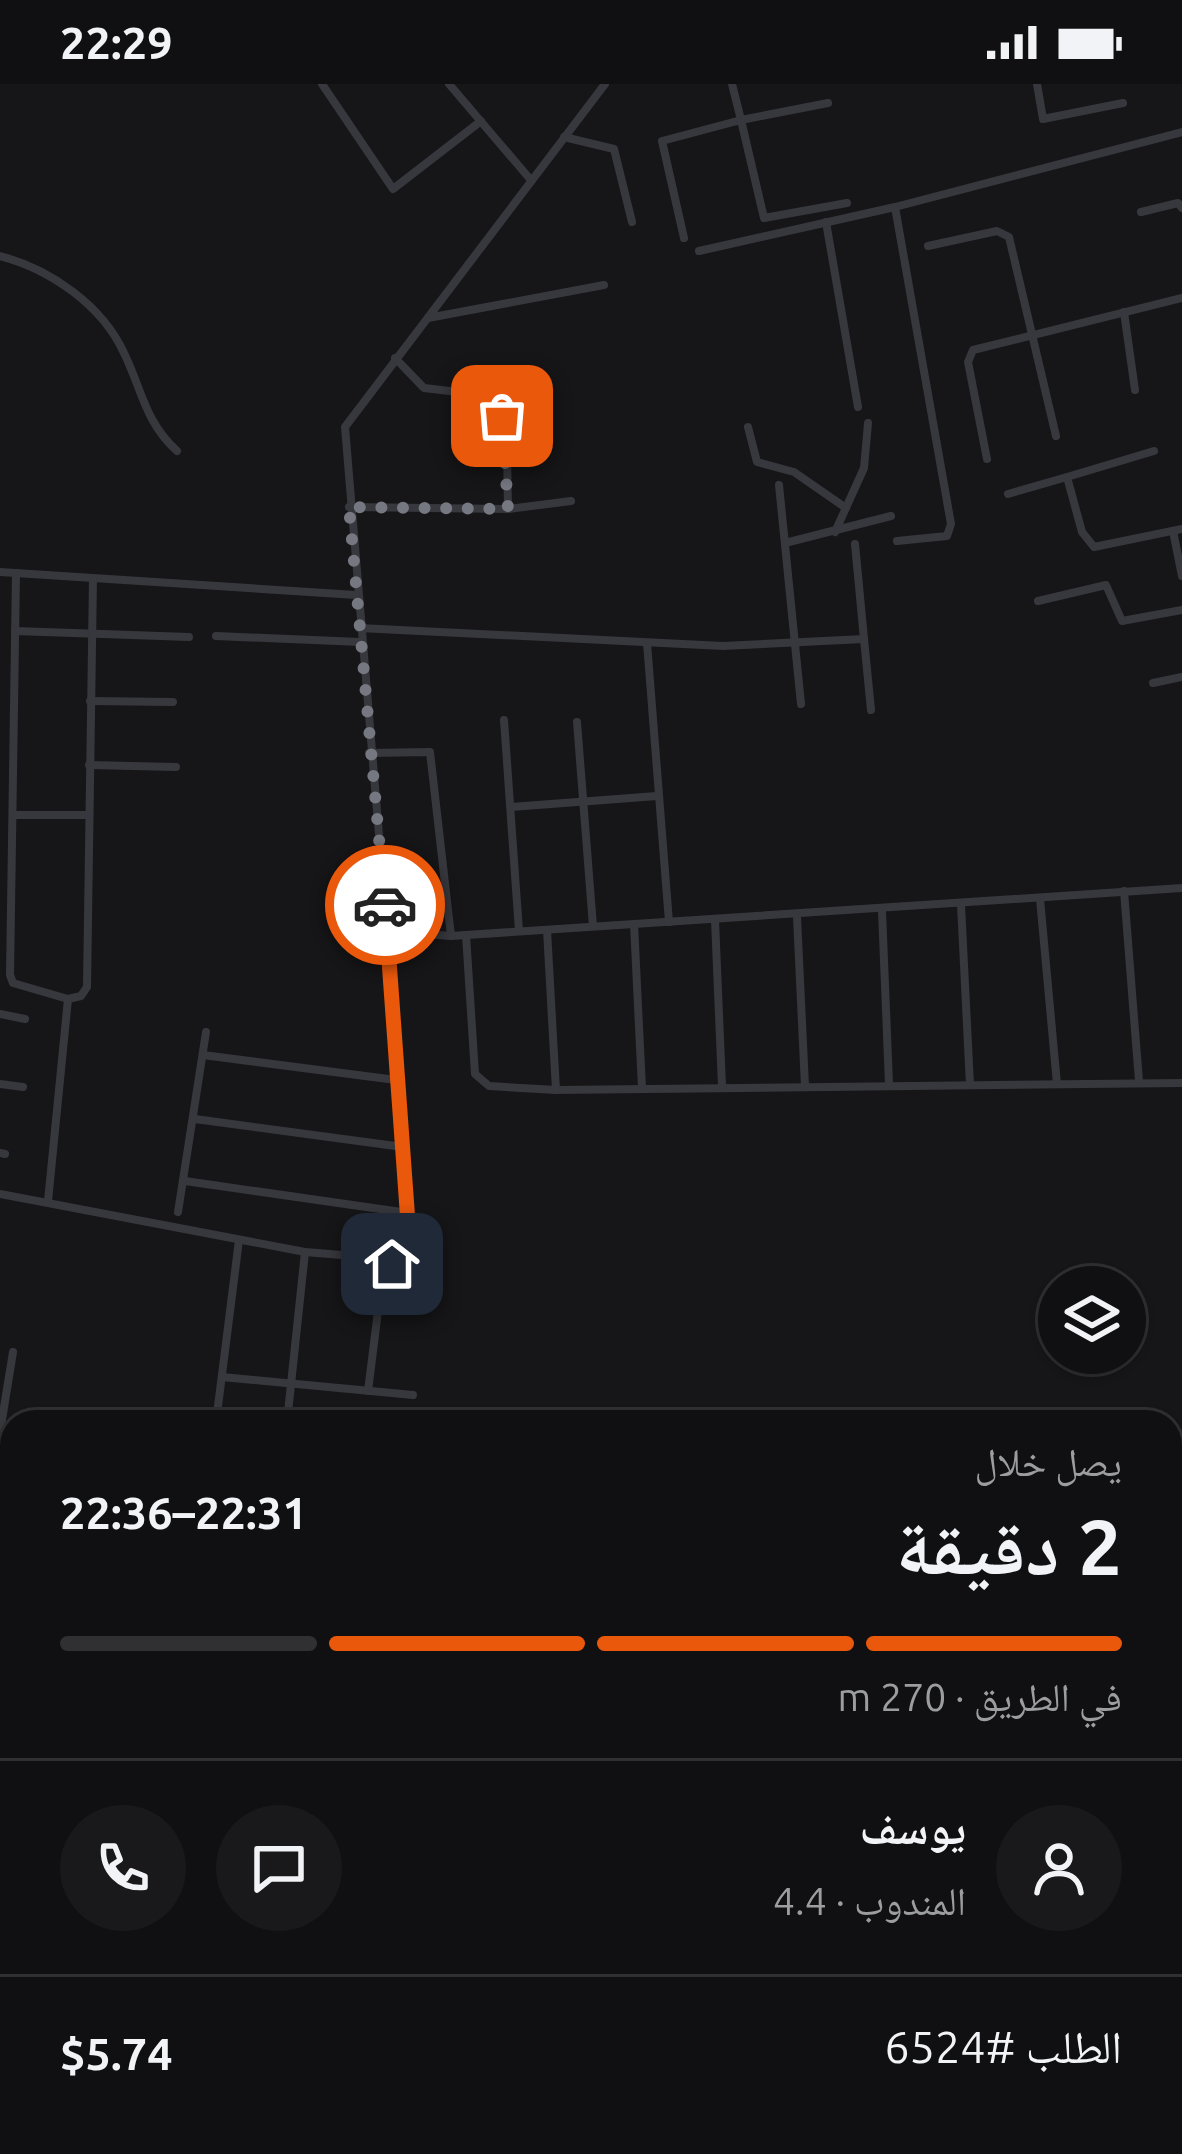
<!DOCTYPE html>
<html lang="ar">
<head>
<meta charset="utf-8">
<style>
	:root { --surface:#101012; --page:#19191b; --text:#f1f3f6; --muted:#9c9d9f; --line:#303032; --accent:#ea580c }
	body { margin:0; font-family:Ubuntu,"Noto Naskh Arabic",sans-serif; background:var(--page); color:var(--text); direction:rtl; height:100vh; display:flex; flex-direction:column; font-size:45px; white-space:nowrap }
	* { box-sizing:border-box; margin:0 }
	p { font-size:39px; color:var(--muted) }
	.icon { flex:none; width:66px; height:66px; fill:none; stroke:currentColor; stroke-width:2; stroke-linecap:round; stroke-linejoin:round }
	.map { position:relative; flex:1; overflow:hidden; direction:ltr }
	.details { position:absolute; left:0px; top:1326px; width:1182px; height:744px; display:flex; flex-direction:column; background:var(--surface); border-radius:36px 36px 0 0; box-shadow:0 3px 9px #0004,0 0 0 3px var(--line); direction:rtl }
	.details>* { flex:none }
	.tools { position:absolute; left:1038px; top:1182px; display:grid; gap:24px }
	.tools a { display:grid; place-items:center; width:108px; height:108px; border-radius:50%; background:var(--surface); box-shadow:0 3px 9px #0004,0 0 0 3px var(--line); font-size:60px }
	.pin { position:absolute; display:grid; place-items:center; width:102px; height:102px; color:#fff; margin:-51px; border-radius:24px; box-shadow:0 6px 18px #0006 }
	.courier { position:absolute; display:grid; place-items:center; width:120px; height:120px; margin:-60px; border:9px solid #ea580c; border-radius:50%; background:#fff; color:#222; box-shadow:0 3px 15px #0007 }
	.headline em { font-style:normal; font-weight:700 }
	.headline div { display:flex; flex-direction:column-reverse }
	.headline { display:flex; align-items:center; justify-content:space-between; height:204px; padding:0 60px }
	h1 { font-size:78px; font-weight:700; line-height:90px }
	.bar { display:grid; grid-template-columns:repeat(4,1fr); gap:18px 12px; align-content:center; height:144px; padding:0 60px }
	.bar i { height:15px; border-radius:9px; background:var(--line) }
	.bar .current { background:var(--accent) }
	.bar p { grid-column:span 4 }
	.line { display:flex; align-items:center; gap:30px; padding:0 60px; border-top:3px solid var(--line) }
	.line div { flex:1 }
	.round { display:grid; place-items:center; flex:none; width:126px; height:126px; border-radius:63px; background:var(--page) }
	.status { display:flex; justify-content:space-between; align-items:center; height:84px; padding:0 60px; background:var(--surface); direction:ltr }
	.status svg { height:33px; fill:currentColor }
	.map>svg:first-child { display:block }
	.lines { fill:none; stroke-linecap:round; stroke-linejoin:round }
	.minor { stroke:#37383d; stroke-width:8 }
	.done { stroke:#757880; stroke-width:12; stroke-dasharray:0 21.6 }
	.route { stroke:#ea580c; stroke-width:15 }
</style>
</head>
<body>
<div class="status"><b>22:29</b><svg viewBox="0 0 49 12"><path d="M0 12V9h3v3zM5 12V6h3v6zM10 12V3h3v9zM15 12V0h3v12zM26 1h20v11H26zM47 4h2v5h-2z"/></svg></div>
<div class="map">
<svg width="1182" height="2070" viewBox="0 0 1182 2070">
	<rect width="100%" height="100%" fill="#161618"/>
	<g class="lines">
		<g class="minor">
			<path d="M322,0L393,105L481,37"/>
			<path d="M449,0L530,95"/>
			<path d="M605,0L345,343L387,847L451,852L1182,804"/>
			<path d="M732,0L741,36L828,19"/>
			<path d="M1037,0L1043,35L1123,19"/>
			<path d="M564,53L614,65L632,138"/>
			<path d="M1141,128L1178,119L1182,124"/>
			<path d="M826,138L858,323"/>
			<path d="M684,154L662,57L741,36L764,134L847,119"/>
			<path d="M928,162L997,147L1009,153L1056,352"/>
			<path d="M699,167L895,123"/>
			<path d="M0,172C50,185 102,221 124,269C142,306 145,338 177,367"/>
			<path d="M1124,228L1135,306"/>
			<path d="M428,234L604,201"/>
			<path d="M395,274L424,304L466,309L498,323L507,368L508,425"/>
			<path d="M748,343L757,378L794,388L846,424"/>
			<path d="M987,375L968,278L973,266L1182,214"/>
			<path d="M1067,393L1154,367"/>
			<path d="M779,401L801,620"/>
			<path d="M1008,410L1067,393L1082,448L1094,463L1182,445"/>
			<path d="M349,423L508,425L571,417"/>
			<path d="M1173,447L1182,492"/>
			<path d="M835,448L864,384L868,339"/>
			<path d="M897,457L947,452L951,440L895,123L1182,48"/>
			<path d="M785,459L891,432"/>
			<path d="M0,488L356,511"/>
			<path d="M16,489L10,891L13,899L68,915"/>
			<path d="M1038,517L1106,501L1122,537L1182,526"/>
			<path d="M359,544L723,562L864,555L855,460"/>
			<path d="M15,547L189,553"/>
			<path d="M216,552L360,558"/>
			<path d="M864,555L871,626"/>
			<path d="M647,559L669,838"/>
			<path d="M1153,599L1182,593"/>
			<path d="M90,617L173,618"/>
			<path d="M504,636L519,847"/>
			<path d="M577,638L593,842"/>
			<path d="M369,669L430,668L451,852"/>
			<path d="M89,681L176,683"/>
			<path d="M511,723L657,712"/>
			<path d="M13,731H88"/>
			<path d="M1124,807L1139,997"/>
			<path d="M1040,815L1057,1000"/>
			<path d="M961,821L970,1001"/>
			<path d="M882,827L889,1000"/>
			<path d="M797,833L805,1002"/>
			<path d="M715,836L722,1002"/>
			<path d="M634,840L642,1004"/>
			<path d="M547,846L556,1006"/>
			<path d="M466,851L475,990L489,1002L556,1006L1182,999"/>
			<path d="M0,930L25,935"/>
			<path d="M203,971L396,996"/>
			<path d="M0,1000L23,1003"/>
			<path d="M195,1035L403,1063"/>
			<path d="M0,1069L5,1070"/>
			<path d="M185,1097L408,1129"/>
			<path d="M0,1110L305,1168L403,1176L410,1166L387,847"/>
			<path d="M48,1117L68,915L81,912L87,903L93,494"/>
			<path d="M178,1128L206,948"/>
			<path d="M222,1293L413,1311"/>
			<path d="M368,1307L384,1179"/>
			<path d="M216,1338L239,1156"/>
			<path d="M287,1338L305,1168"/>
			<path d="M0,1348L13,1268"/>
			<path d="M1170,1521L1182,1520"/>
			<path d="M1170,1853L1182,1851"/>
			<path d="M1170,1928L1182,1925"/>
			<path d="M0,1952L12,1948"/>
			<path d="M1170,2008H1182"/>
			<path d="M182,2058L188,2070"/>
			<path d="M265,2058L269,2070"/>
			<path d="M975,2058L987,2070"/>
			<path d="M391,2070L420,2058"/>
		</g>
	</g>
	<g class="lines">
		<path class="done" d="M385,821L349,423L508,425L502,332"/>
		<path class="route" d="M385,821L410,1166L392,1180"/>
	</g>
</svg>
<div class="tools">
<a><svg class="icon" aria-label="layers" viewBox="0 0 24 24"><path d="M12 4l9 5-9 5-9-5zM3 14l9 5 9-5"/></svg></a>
</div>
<div class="pin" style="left:502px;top:332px;background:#ea580c"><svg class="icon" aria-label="bag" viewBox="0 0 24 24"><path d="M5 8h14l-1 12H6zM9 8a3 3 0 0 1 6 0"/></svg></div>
<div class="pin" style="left:392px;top:1180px;background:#1f2937"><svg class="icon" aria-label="home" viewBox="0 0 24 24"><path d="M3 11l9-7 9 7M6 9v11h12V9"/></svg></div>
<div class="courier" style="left:385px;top:821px"><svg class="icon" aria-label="car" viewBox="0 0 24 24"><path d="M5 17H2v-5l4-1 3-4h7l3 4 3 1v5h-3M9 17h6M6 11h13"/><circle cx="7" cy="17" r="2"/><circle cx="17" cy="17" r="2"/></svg></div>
<section class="details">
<div class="headline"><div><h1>2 دقيقة</h1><p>يصل خلال</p></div><em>22:31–22:36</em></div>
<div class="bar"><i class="current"></i><i class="current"></i><i class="current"></i><i></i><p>في الطريق · 270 m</p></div>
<div class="line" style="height:216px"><a class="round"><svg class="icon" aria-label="person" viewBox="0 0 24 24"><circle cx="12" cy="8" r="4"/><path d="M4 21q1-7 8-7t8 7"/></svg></a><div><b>يوسف</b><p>المندوب · 4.4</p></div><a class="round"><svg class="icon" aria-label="chat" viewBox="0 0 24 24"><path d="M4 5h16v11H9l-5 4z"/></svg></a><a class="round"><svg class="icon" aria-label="phone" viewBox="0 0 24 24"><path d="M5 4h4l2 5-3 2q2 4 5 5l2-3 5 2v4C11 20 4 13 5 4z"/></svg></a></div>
<div class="line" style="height:156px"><div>الطلب #6524</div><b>$5.74</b></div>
</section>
</div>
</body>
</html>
